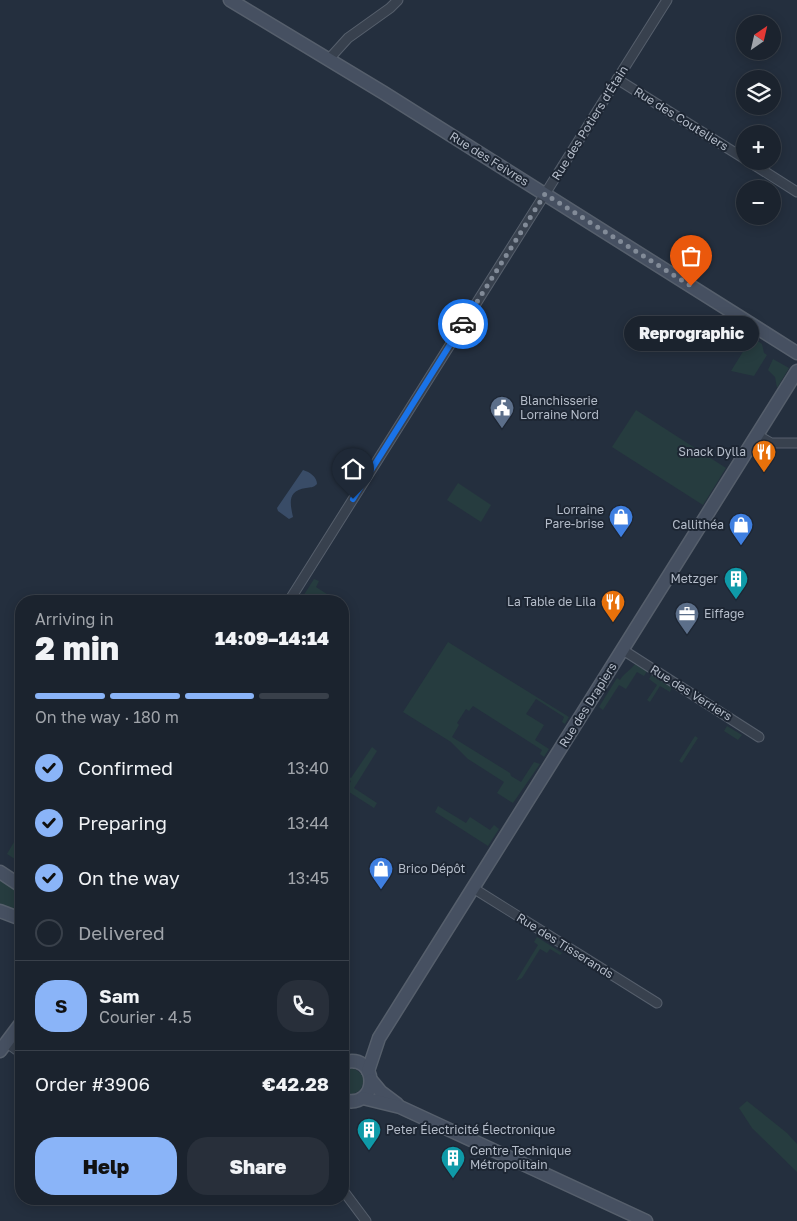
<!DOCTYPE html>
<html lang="en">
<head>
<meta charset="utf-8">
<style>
	:root { --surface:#1b232e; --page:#282f3a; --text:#f1f3f6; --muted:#a0a4aa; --line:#39404a; --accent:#8ab4f8 }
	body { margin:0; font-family:"Golos Text",sans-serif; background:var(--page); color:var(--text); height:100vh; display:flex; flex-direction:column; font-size:19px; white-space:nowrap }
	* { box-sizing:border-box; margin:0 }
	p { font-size:16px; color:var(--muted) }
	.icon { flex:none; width:28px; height:28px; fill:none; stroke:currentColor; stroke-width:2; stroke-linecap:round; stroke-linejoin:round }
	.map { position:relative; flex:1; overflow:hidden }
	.side { position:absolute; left:15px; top:595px; width:334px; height:610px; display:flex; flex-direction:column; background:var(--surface); border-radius:20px; box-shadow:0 2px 12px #0003,0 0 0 1px var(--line) }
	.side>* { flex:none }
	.needle { width:32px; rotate:34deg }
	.tools { position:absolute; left:736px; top:15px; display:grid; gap:10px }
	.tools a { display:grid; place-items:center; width:45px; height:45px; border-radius:50%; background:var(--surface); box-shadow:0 2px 12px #0003,0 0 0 1px var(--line); font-size:25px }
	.pin { position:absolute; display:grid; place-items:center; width:42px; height:42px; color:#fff; margin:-51px -21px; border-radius:50% 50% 50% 0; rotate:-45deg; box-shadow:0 0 5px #0007 }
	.pin .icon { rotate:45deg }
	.courier { position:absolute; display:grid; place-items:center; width:50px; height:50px; margin:-25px; border:4px solid #1a73e8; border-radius:50%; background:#fff; color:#222; box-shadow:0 1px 6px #0007 }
	.bubble { position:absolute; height:35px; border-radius:18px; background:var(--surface); box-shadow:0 2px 12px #0003,0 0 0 1px var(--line); font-size:16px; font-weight:800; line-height:35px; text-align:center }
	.head em { font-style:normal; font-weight:800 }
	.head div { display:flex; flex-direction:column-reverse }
	.head { display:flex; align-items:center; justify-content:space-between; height:85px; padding:0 20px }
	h1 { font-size:32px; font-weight:800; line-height:38px }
	.bar { display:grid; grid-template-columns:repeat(4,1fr); gap:8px 5px; align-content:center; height:60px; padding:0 20px }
	.bar i { height:6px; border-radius:4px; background:var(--line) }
	.bar .on { background:var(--accent) }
	.bar p { grid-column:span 4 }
	.line { display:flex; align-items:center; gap:12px; padding:0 20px; border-top:1px solid var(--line) }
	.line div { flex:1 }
	.round { display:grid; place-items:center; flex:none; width:52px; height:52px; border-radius:20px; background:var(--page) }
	ol { padding:0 20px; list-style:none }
	li { display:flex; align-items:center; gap:15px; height:55px }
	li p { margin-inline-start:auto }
	li .icon { padding:5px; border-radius:50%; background:var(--accent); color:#111; stroke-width:4 }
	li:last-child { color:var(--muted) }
	li i { width:28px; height:28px; border:2px solid var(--line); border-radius:50% }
	.primary-button { display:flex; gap:10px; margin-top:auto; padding:10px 20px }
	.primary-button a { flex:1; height:58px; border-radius:20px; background:var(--accent); color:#111; font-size:20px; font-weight:800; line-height:58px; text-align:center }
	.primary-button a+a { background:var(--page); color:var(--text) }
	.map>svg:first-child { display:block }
	.green { fill:#263c3f }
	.water { fill:#394c67 }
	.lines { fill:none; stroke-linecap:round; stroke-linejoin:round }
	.street-casing { stroke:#565f6c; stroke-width:11 }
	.secondary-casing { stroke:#565f6c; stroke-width:15 }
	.street { stroke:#38414e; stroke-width:9 }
	.secondary { stroke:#465061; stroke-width:12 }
	.done { stroke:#828b98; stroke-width:5; stroke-dasharray:0 9 }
	.route { stroke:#1a73e8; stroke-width:6 }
	.labels { text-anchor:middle; stroke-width:4; stroke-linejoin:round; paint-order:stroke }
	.street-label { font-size:12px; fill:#b4bcc9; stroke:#1d2633 }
	.poi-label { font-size:12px; fill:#b4bcc9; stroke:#1d2633; text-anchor:start }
</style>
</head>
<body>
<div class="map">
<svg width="797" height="1221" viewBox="0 0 797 1221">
	<rect width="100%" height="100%" fill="#242f3e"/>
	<g class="green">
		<path d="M752,337L762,344L764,353L767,355L754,376L731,371Z"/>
		<path d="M773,359L789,368L777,388L775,377L768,370Z"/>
		<path d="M636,410L726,468L703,505L612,447Z"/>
		<path d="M458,483L491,505L481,522L447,500Z"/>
		<path d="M314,579L319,581L316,587L330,596L326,601H300Z"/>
		<path d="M448,642L569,717L565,724L562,722L564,717L536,699L526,714L544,725L535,740L549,749L544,757L540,754L542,750L473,706L469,711L466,709L457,723L459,725L452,737L510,773L511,776L521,782L534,762L540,764L513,803L497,793L504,782L468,759L451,742L403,712Z"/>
		<path d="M635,664L647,671L644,676L637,672L626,689L619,685L603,710L599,707L617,678L620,680C624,673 631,670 635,664Z"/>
		<path d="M652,674L672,687L670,692L660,686L650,702L647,700L657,685L649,679Z"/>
		<path d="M727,726L742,735L738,740L724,731Z"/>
		<path d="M695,736L698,738L682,763L679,761Z"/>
		<path d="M372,747L377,751L354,788L377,803L374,808L346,790L351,781L342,776L343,773L351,778Z"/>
		<path d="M438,806L466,823L470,817L490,830L494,825L499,829L488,846L435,812Z"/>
		<path d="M21,830V863L7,854Z"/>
		<path d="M0,878L21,891V913L0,905Z"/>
		<path d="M537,937L562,953L560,955L550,949L547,953L540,949L522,978L516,981L538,945L534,942Z"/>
		<path d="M351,1068C363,1071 367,1081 359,1091L353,1094L343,1092L342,1071Z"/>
		<path d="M747,1101L787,1133L797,1144V1172L752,1128L739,1108Z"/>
	</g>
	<path class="water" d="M303,470C310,472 317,477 317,484C313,488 311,487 306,488C287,491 290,503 293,517L289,519L278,511L277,508Z"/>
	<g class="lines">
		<defs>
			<g id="street">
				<path d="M329,59L348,38L390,8L398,0"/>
				<path d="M617,79L745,159"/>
				<path d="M748,161L797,192"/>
				<path d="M757,435L771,443H797"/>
				<path d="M289,601L667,0"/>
				<path d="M623,650L759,737"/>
				<path d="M473,888L657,1003"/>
				<path d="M7,1043L21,1053"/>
				<path d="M342,1189L366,1221"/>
			</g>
			<g id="secondary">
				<path d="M230,0L384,93L797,353"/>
				<path d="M0,872L21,886"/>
				<path d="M0,911L21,919"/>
				<path d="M0,1051L21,1023"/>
				<path d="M342,1063C379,1050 381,1111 342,1100"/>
				<path d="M368,1071L379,1038L797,371"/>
				<path d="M371,1080L381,1092L397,1104"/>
				<path d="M363,1098L400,1107L646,1221"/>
			</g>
		</defs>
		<use href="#street" class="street-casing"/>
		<use href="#secondary" class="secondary-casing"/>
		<use href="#street" class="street"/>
		<use href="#secondary" class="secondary"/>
	</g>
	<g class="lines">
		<path class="done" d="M463,324L545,194L691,286"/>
		<path class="route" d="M353,499L463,324"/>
	</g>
	<defs>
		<symbol id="civic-pin" viewBox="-11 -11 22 30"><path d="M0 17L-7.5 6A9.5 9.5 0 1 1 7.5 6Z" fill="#5c6f8a" stroke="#1d2633"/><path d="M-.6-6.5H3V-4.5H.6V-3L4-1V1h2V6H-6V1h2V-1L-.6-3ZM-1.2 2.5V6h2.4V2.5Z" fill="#fff"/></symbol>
		<symbol id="restaurant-pin" viewBox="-11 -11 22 30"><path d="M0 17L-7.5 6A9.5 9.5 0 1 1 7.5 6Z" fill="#e8710a" stroke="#1d2633"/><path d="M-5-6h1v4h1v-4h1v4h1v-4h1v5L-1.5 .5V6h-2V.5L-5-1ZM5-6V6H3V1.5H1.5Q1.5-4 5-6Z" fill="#fff"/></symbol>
		<symbol id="shop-pin" viewBox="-11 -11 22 30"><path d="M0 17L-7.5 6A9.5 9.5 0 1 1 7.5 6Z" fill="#3f7fe0" stroke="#1d2633"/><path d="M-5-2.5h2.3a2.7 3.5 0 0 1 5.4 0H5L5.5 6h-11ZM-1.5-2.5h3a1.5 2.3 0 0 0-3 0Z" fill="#fff"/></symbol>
		<symbol id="building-pin" viewBox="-11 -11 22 30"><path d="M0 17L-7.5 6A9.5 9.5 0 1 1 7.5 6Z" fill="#0f9aa8" stroke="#1d2633"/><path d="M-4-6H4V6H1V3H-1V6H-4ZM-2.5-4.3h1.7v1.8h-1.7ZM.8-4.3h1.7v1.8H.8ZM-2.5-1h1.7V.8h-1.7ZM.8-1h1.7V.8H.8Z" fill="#fff"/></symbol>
		<symbol id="office-pin" viewBox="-11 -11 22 30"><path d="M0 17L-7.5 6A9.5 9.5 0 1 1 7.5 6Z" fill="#5c6f8a" stroke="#1d2633"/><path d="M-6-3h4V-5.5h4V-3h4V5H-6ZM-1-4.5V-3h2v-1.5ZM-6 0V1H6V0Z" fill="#fff"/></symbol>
	</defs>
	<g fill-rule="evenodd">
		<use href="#civic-pin" x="488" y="394" width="28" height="38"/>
		<use href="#restaurant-pin" x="750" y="438" width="28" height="38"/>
		<use href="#shop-pin" x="607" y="503" width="28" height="38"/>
		<use href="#shop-pin" x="727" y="511" width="28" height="38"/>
		<use href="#building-pin" x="722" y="565" width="28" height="38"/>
		<use href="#restaurant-pin" x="599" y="588" width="28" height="38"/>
		<use href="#office-pin" x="673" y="600" width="28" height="38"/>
		<use href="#shop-pin" x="367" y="855" width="28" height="38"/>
		<use href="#building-pin" x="355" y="1116" width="28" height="38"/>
		<use href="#building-pin" x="439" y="1144" width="28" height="38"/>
	</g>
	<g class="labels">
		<g class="street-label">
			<text transform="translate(681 119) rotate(32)" y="4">Rue des Couteliers</text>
			<text transform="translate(590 123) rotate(-58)" y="4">Rue des Potiers d'Étain</text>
			<text transform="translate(489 159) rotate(32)" y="4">Rue des Feivres</text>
			<text transform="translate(691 693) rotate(32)" y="4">Rue des Verriers</text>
			<text transform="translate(588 705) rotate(-58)" y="4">Rue des Drapiers</text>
			<text transform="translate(565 946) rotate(32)" y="4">Rue des Tisserands</text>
		</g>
		<g class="poi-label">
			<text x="520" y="405">Blanchisserie<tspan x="520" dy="14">Lorraine Nord</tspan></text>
			<text x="746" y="456" text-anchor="end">Snack Dylla</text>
			<text x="604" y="514" text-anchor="end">Lorraine<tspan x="604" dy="14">Pare-brise</tspan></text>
			<text x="724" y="529" text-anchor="end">Callithéa</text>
			<text x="718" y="583" text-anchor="end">Metzger</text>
			<text x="596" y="606" text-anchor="end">La Table de Lila</text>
			<text x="704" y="618">Eiffage</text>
			<text x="398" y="873">Brico Dépôt</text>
			<text x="386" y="1134">Peter Électricité Électronique</text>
			<text x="470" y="1155">Centre Technique<tspan x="470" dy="14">Métropolitain</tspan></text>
		</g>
	</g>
</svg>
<div class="tools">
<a><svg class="needle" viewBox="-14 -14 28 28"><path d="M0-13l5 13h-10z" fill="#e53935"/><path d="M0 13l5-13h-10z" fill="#a0a4aa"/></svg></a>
<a><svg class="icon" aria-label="layers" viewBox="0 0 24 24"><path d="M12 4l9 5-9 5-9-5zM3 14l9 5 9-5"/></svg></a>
<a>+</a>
<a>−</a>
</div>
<div class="pin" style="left:691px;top:286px;background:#ea580c"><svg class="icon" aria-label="bag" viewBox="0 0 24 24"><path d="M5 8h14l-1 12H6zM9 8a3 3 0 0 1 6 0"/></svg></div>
<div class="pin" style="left:353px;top:499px;background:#1f2937"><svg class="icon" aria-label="home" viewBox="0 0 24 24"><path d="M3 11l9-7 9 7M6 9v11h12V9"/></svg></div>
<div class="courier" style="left:463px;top:324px"><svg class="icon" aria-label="car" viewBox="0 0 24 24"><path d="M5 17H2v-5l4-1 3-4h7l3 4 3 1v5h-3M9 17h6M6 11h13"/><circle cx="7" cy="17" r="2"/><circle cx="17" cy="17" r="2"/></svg></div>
<div class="bubble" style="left:624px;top:316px;width:135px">Reprographic</div>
<section class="side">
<div class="head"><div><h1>2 min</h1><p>Arriving in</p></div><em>14:09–14:14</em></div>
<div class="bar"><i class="on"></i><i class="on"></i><i class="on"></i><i></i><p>On the way · 180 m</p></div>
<ol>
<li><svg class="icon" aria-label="check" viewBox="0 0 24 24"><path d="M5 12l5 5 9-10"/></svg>Confirmed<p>13:40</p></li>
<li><svg class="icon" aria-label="check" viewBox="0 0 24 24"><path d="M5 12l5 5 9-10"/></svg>Preparing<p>13:44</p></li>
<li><svg class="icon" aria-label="check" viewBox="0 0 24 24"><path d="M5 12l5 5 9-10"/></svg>On the way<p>13:45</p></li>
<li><i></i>Delivered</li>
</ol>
<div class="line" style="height:90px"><b class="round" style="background:var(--accent);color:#111">S</b><div><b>Sam</b><p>Courier · 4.5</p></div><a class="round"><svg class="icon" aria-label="phone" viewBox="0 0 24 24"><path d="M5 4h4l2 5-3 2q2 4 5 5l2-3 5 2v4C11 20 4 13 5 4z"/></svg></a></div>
<div class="line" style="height:65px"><div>Order #3906</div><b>€42.28</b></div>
<div class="primary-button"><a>Help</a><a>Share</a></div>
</section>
</div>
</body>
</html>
